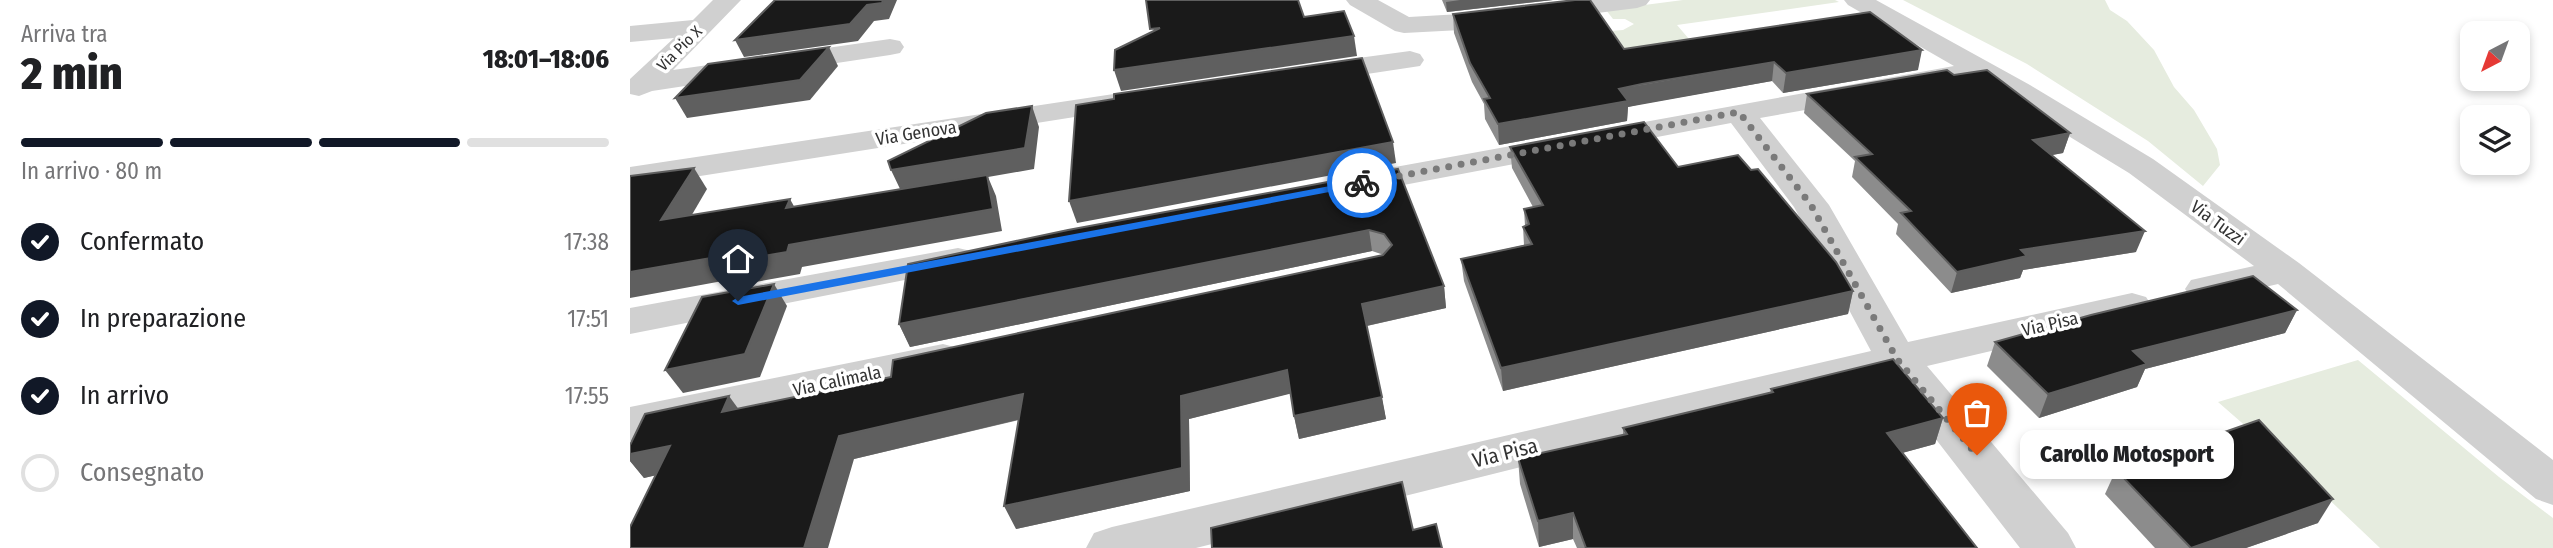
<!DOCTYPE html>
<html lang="it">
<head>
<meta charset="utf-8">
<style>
	:root { --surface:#fff; --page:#f6f6f6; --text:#202124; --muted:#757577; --line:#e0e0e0; --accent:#111827 }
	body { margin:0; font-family:"Fira Sans Condensed",sans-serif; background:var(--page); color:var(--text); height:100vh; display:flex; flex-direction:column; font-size:26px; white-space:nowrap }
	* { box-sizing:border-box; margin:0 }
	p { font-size:23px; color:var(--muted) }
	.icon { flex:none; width:38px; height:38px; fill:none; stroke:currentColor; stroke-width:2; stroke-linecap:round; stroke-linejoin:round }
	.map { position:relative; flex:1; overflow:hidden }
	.drawer { display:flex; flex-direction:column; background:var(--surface); width:630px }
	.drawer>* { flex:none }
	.needle { width:46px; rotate:221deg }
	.tools { position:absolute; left:1830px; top:21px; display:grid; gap:14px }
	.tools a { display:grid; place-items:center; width:70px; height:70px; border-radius:14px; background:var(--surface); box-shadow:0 4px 10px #0003; font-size:35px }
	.pin { position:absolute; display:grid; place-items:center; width:60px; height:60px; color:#fff; margin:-72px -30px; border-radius:50% 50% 50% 0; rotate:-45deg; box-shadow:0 0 7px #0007 }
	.pin .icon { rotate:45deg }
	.courier { position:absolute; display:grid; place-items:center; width:70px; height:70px; margin:-35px; border:5px solid #1a73e8; border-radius:50%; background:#fff; color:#222; box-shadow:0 2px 9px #0007 }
	.bubble { position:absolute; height:49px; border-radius:14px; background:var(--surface); box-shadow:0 4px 10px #0003; font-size:23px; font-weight:800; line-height:49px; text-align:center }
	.head em { font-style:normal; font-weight:800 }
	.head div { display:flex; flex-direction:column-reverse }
	.head { display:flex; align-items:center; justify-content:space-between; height:119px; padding:0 21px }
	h1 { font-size:46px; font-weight:800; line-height:52px }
	.bar { display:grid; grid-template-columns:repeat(4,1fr); gap:10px 7px; align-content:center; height:84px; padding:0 21px }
	.bar i { height:9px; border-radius:5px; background:var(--line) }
	.bar .active { background:var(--accent) }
	.bar p { grid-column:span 4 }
	ol { padding:0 21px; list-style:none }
	li { display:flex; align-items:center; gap:21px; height:77px }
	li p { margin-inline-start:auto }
	li .icon { padding:7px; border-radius:50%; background:var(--accent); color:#fff; stroke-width:4 }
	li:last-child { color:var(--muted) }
	li i { width:38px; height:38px; border:4px solid var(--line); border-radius:50% }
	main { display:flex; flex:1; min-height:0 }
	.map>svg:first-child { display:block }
	.green { fill:#e6ecdf }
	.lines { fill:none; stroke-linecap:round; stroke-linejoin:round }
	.minor { fill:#d0d0d0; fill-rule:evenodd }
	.wall { fill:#8c8c8c }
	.shaded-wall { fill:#5f5f5f }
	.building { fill:#1a1a1a; stroke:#5f5f5f; stroke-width:2 }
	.route { fill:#1a73e8 }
	.done { stroke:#7a7a7a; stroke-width:7; stroke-dasharray:0 12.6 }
	.labels { text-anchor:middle; stroke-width:7; stroke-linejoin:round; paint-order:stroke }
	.far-street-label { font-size:16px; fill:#333; stroke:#fff }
	.street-label { font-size:18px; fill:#333; stroke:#fff }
	.near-street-label { font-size:21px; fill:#333; stroke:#fff }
</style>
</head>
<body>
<main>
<section class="drawer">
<div class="head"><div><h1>2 min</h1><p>Arriva tra</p></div><em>18:01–18:06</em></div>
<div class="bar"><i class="active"></i><i class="active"></i><i class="active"></i><i></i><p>In arrivo · 80 m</p></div>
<ol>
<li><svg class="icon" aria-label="check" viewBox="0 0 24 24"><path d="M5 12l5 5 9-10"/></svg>Confermato<p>17:38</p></li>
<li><svg class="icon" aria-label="check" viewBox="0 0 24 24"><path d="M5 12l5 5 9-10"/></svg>In preparazione<p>17:51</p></li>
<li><svg class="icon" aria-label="check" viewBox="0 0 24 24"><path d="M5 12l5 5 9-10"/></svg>In arrivo<p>17:55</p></li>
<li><i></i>Consegnato</li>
</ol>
</section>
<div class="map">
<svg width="1923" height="548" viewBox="0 0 1923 548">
	<rect width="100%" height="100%" fill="#fff"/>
	<g class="green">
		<path d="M1053,0H1205L1209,2L1047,25L1065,46L949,57L969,32L993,30L1004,24L995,19H983L976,10Z"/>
		<path d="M1273,0H1475L1480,10L1497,21L1524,50L1544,87L1564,110L1587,149L1590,165L1573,186L1518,141L1397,64Z"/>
		<path d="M1728,360L1869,477L1923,518V548H1750L1688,489L1588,402Z"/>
	</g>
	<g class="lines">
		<g class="minor">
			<path d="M83,0H111L43,70L260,39L270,41L274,47L270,53L260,55L22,91L9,96L0,94V79L44,38L0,42V26L63,20Z"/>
			<path d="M716,0H748L779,17L831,14L944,0H1020L1016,5L1007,8L831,30L774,33L765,31L720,5Z"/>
			<path d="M1214,0H1246L1400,85L1523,159L1669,263L1923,460V505L1906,499L1648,284L1575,301L1561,298L1555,289L1561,280L1624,266L1499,173L1347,80L1130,118L1199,205L1278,342L1502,293L1516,297L1522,306L1516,315L1297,366L1438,533L1446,548H1390L1257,376L566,548H456L464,533L482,527L1241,351L1164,207L1101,123L721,195L709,192L704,185L709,178L721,175L1324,66L1218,5Z"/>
			<path d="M780,51L790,54L794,60L790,66L684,82L674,79L669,73L674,67L684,64Z"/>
			<path d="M497,92L508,95L512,101L508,107L0,187V167Z"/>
			<path d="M328,248L341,251L347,259L341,267L0,334V308Z"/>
			<path d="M313,344L328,348L334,358L328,368L0,441V407Z"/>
		</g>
	</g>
	<g class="wall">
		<path d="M812,0H923L817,12Z"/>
		<path d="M823,14L994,49L1288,70L1153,93L1142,81L1011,104L998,107L997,121L869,145L855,119L854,104L842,82L824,33Z"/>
		<path d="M1324,75L1440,133L1433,153L1421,155L1506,252L1393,270L1390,278L1321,293L1266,234L1268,224L1222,177L1225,161L1174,113L1177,94Z"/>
		<path d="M880,147L1048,167L1223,291L1218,314L873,391L834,281L831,259L894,245L893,227L895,226L894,209L903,207L882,168Z"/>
		<path d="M768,169L814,286L816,308L737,326L756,419L669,439L664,416L661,393L559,419L560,491L386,529L389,420L224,459L26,475L14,478L0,461V445L108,409L261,377L754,255L742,251L280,347L269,324Z"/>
		<path d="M1667,310L1655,333L1515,369L1507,387L1409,418L1357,366L1365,342Z"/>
		<path d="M1141,389L1313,418L1305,444L1272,453L1347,548H947L943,539L909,547L890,484L888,458L993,435V428L1140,393Z"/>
		<path d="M1486,470L1688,523L1616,548H1525L1475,494Z"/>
	</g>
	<g class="shaded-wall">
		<path d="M253,0H267L259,19L244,21L228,41L114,57L105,40Z"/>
		<path d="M830,0H923L817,12L816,2Z"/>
		<path d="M724,36L727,56L491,91L484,70Z"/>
		<path d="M199,47L208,66L180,100L57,118L45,98Z"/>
		<path d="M1292,50L1288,70L1153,93L1156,73Z"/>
		<path d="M1144,62L1142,81L998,107L997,121L869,145L868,124L989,89Z"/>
		<path d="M402,106L409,127L404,169L358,177L366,196L372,231L172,267L170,274L103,286L98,280L0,298V272L159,245L271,191L261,170Z"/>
		<path d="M1440,133L1433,153L1397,160L1403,140Z"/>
		<path d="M763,142L766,163L447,223L439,201Z"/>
		<path d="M64,168L77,189L46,242L31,220Z"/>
		<path d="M160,199L172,221L156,208Z"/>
		<path d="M739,230L742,251L280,347L269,324Z"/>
		<path d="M1515,231L1506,252L1393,270L1390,278L1321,293L1327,272L1391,250Z"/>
		<path d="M144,284L157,306L130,377L53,393L35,370Z"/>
		<path d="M814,286L816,308L736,326L732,304Z"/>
		<path d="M1223,291L1218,314L873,391L871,368Z"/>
		<path d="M1667,310L1655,333L1515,369L1507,387L1409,418L1418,394L1503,351Z"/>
		<path d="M657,370L663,393L559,419L560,491L386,529L374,506L551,396Z"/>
		<path d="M393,394L404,416L224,459L198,548H174L209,436Z"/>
		<path d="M99,396L115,418L92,412Z"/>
		<path d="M752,397L756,419L669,439L664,416Z"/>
		<path d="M1313,418L1305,444L1250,459L1257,433Z"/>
		<path d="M40,446L58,468L14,478L0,461V454Z"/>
		<path d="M1703,499L1688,523L1616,548H1560Z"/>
		<path d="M943,513V539L909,547L908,521Z"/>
	</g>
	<g class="building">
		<path d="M145,0H253L252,3L237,5L220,24L105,40Z"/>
		<path d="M516,0H668L674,17L714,11L724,36L484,70L485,50L530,28L520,29Z"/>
		<path d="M945,0H960L994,49L1240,12L1292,50L1156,73L1144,62L1012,84L989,89L998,101L868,124L854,99L860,98L840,63L823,14Z"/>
		<path d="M199,47L170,80L45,98L78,64Z"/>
		<path d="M732,58L763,142L439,201L446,105L484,99V94Z"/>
		<path d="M1317,70L1324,75L1357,70L1440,133L1403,140L1515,231L1391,250L1397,256L1327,272L1271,213L1281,211L1225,157L1242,154L1177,94Z"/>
		<path d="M402,106L395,148L261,170L258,161L356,113Z"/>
		<path d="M1014,122L1048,167L1108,155L1121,170L1128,169L1206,262L1223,291L871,368L831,259L902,244L893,227L899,224L894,209L913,205L880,147Z"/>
		<path d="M64,168L31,220L160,199L156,208L357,175L363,209L159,245L157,252L88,264L92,256L0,272V176Z"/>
		<path d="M768,169L814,286L732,304L752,397L664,416L657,370L551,396L552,468L374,506L393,394L209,436L174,548H0V527L40,446L0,454V445L15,414L99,396L92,412L261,377L263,360L753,255L762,245L754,234L739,230L269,324L278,264L438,230Z"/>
		<path d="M1623,276L1667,310L1503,351L1517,364L1418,394L1365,342L1461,315Z"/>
		<path d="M144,284L115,354L35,370L72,297Z"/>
		<path d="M1263,359L1313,418L1257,433L1347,548H956L943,513L908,521L888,458L997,434L993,428L1143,392L1141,389Z"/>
		<path d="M1629,420L1703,499L1561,548L1486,470Z"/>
		<path d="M772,482L783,530L806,524L812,548H582L581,528Z"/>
	</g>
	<path class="route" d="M732,180L736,181V185L108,305L102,301L108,297Z"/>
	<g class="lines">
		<path class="done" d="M732,183L1109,112L1181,205L1267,359L1347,455"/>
	</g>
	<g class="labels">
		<g class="far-street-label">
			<text transform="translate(49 48) rotate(-45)" y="6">Via Pio X</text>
		</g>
		<g class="street-label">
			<text transform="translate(286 133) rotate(-9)" y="6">Via Genova</text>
			<text transform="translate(1588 223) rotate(36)" y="6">Via Tuzzi</text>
			<text transform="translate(1420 324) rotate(-13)" y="6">Via Pisa</text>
			<text transform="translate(207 381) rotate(-12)" y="6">Via Calimala</text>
		</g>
		<g class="near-street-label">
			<text transform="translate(875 453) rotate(-14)" y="7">Via Pisa</text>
		</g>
	</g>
</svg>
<div class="tools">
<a><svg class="needle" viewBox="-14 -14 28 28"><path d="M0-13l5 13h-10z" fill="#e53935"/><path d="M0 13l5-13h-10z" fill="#757577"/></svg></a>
<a><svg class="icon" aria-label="layers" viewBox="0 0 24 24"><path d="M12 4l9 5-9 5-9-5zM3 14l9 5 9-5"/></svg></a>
</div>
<div class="pin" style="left:1347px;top:455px;background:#ea580c"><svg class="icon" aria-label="bag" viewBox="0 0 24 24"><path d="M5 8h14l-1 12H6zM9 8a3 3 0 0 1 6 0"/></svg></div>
<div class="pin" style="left:108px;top:301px;background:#1f2937"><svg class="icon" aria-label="home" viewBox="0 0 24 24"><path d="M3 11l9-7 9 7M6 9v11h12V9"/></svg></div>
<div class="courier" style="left:732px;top:183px"><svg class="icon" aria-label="bike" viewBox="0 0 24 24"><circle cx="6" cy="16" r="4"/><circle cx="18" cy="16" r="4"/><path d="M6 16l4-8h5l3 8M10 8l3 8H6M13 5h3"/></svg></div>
<div class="bubble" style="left:1390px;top:430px;width:214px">Carollo Motosport</div>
</div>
</main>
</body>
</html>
